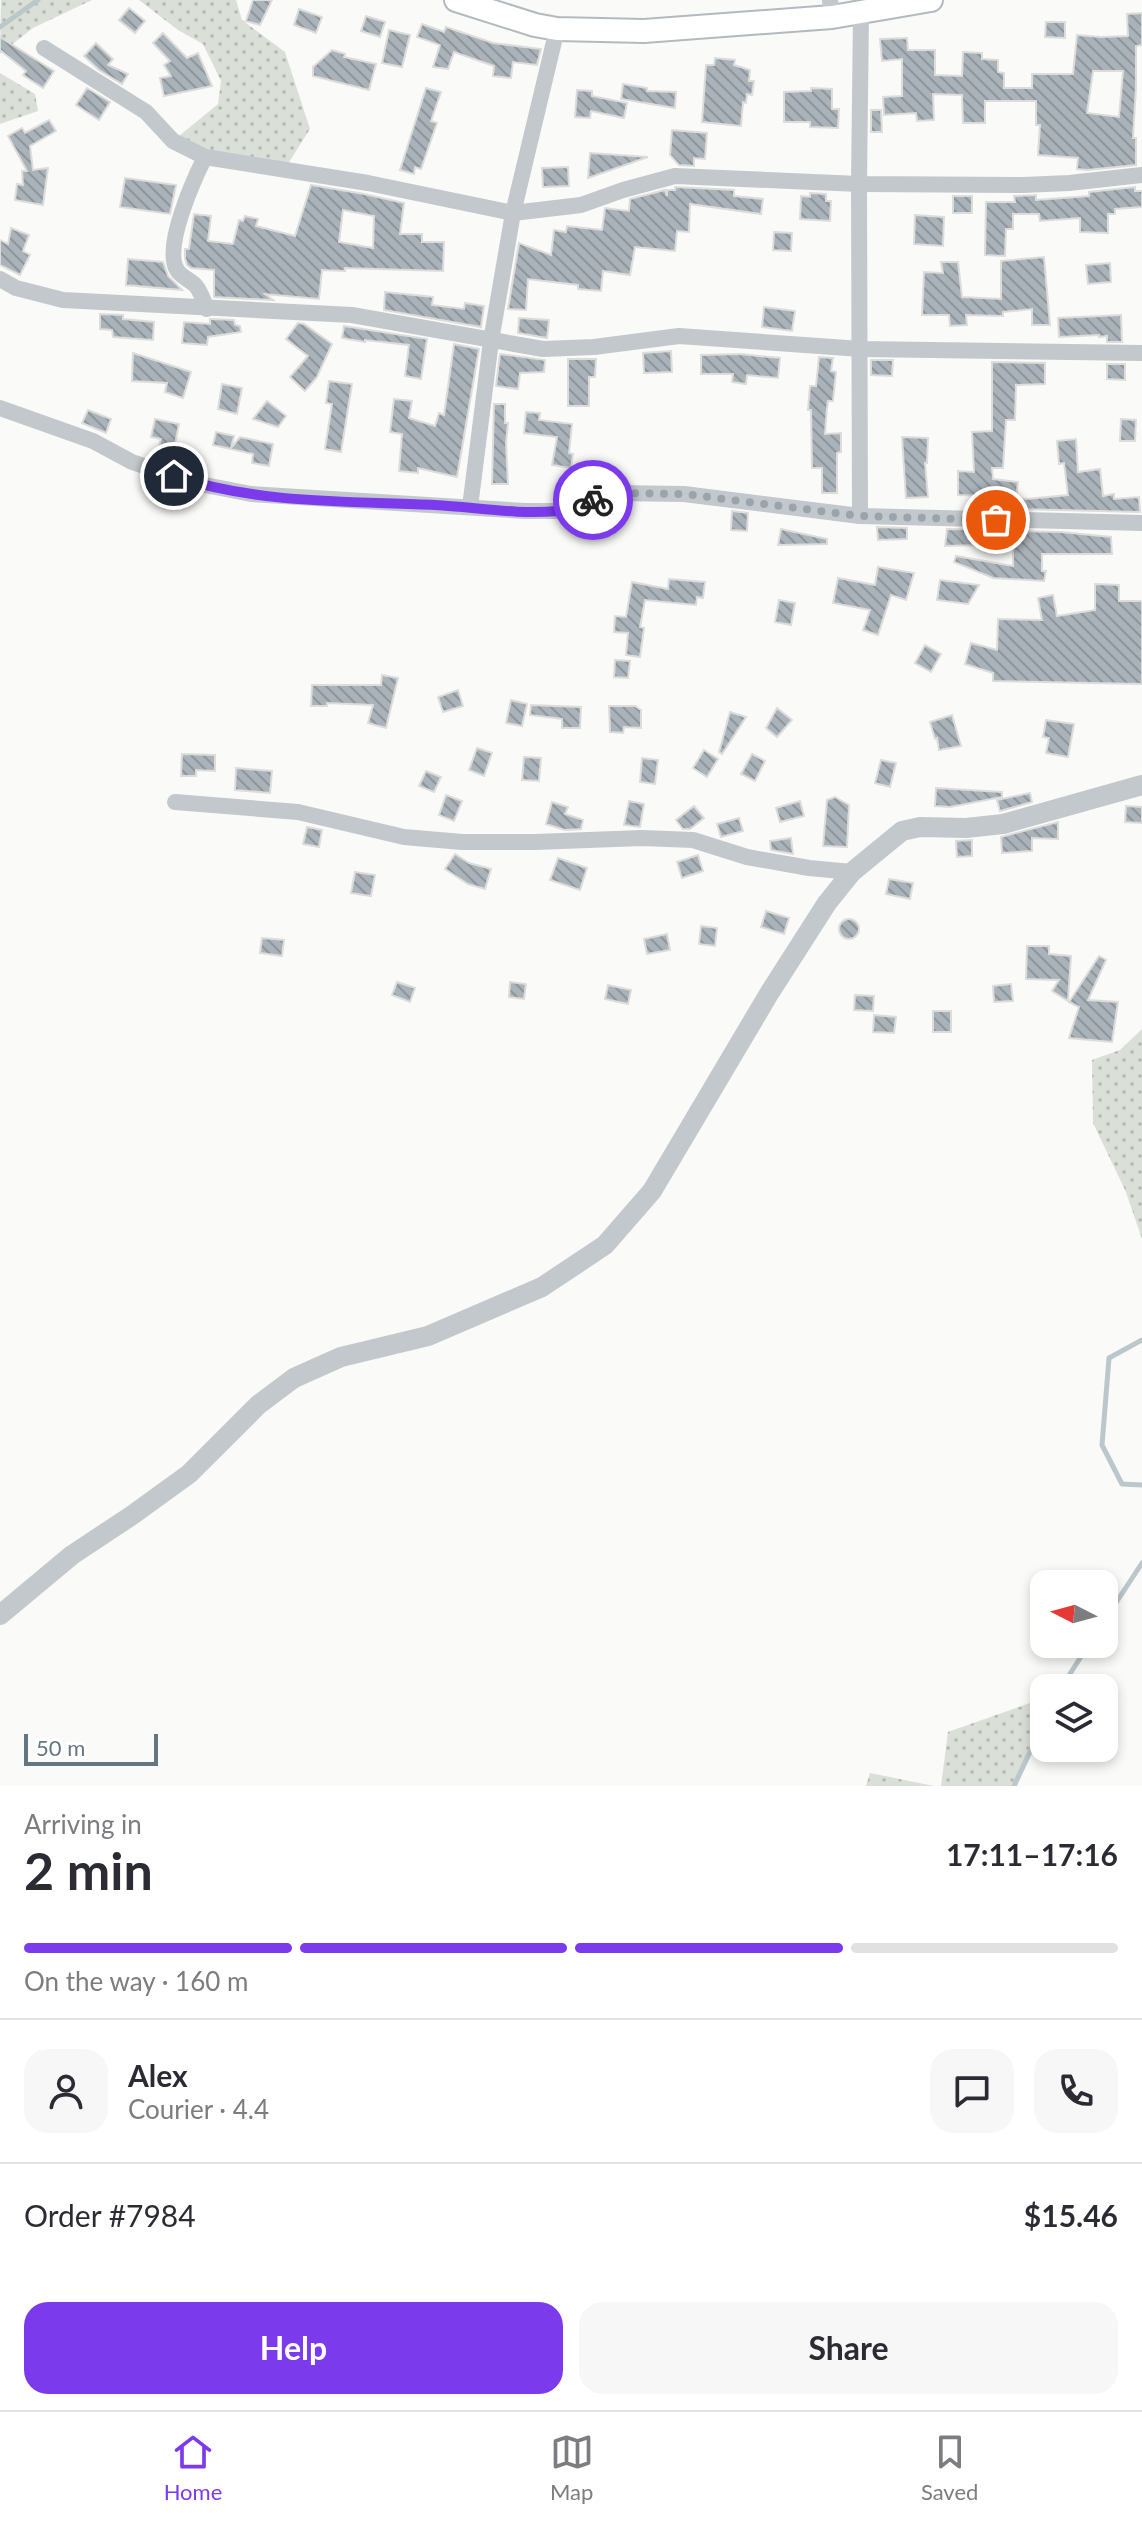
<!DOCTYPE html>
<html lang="en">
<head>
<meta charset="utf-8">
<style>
	:root { --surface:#fff; --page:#f7f7f7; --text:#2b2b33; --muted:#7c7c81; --line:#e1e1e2; --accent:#7c3aed }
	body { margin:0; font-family:Lato,sans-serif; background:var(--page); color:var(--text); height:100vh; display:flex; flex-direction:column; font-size:30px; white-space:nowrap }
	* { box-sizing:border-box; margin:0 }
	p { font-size:26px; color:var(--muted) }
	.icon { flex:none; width:44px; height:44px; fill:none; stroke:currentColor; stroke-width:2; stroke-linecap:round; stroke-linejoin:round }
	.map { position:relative; height:1786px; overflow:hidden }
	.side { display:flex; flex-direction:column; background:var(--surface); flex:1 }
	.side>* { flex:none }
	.needle { width:52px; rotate:276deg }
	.tools { position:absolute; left:1030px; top:1570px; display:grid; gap:16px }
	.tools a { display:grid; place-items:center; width:88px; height:88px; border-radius:16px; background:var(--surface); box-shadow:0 4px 12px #0003; font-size:40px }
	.scale { position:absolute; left:24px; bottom:20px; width:134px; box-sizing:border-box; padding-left:8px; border:4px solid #657683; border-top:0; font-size:22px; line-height:28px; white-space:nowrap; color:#657683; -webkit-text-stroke:6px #fff; paint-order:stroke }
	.pin { position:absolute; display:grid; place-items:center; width:68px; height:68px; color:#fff; margin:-34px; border:4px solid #fff; border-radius:50%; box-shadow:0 2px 8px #0007 }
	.courier { position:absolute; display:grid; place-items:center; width:80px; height:80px; margin:-40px; border:6px solid #7c3aed; border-radius:50%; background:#fff; color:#222; box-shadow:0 2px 10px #0007 }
	.head em { font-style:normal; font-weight:700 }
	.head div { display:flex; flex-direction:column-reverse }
	.head { display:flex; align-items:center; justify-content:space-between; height:136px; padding:0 24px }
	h1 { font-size:52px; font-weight:700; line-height:60px }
	.bar { display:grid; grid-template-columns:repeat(4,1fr); gap:12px 8px; align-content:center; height:96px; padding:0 24px }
	.bar i { height:10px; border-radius:6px; background:var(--line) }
	.bar .on { background:var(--accent) }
	.bar p { grid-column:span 4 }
	.line { display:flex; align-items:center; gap:20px; padding:0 24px; border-top:2px solid var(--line) }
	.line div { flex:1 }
	.round { display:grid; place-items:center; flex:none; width:84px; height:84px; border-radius:24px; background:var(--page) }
	.cta { display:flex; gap:16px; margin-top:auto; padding:16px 24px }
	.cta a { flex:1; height:92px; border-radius:24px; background:var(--accent); color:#fff; font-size:32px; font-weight:700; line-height:92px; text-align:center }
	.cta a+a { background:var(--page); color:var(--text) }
	.tabs { display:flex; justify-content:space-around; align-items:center; height:112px; border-top:2px solid var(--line); background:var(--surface); font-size:22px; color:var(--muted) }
	.tabs a { display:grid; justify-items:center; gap:4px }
	.tabs .on { color:var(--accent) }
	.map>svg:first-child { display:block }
	.grass { fill:url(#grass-dots) }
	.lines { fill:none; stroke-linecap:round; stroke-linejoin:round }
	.stream { stroke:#bbc7cb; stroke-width:5 }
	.building { fill:url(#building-back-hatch); stroke:#dcdcda; stroke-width:2; fill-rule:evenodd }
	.secondary-casing { stroke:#b3babf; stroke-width:26 }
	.minor { stroke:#c3c8cc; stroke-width:16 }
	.tertiary { stroke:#c3c8cc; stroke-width:20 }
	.secondary { stroke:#fff; stroke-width:22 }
	.done { stroke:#99a4ac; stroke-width:8; stroke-dasharray:0 14.4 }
	.route { stroke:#7c3aed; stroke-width:10 }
</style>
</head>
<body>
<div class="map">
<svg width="1142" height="1786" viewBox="0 0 1142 1786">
	<defs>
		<pattern id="grass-dots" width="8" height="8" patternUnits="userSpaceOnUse" patternTransform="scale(2)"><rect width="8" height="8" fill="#dadfd7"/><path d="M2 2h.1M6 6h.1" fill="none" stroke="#b4b9b4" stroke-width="1.8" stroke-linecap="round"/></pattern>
		<pattern id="building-back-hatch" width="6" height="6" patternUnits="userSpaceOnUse" patternTransform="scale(2)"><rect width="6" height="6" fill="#aab3b9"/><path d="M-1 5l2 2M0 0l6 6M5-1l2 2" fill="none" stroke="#8e969c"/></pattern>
	</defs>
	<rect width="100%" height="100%" fill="#fafaf8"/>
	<g class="grass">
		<path d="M1,0H92L33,28L0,54Z"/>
		<path d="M139,0H236L242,20L285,52L310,129L284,170L173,141L218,104L221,81L203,44L178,30Z"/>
		<path d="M0,73L35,94L38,111L0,124Z"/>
		<path d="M1142,1029V1239L1126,1192L1093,1123L1092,1060L1120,1050Z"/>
		<path d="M1044,1698V1722L1014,1786H941L948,1732Z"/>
		<path d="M870,1773L934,1786H866Z"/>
	</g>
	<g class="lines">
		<g class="stream">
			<path d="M0,27L38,0"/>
			<path d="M1142,1340L1109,1358L1102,1445L1122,1484L1142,1485"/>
			<path d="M1104,1621L1142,1563"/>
			<path d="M1061,1688L1089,1644"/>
			<path d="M1014,1786L1044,1722"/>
		</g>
	</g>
	<g class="building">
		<path d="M253,0H272L260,25L246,21Z"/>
		<path d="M129,8L145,21L135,33L119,20Z"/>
		<path d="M299,9L322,17L316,33L294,25Z"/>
		<path d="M1142,13V45L1136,46V87L1133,138H1136V165L1087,170L1077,169L1078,158L1038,155L1040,125H1036V101H985V123H963L962,95L933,94L934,120L917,121L916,113L884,115L883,97L902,96V59L882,61L880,39L907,38L908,50H935V75L962,76L963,52L982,53V59L998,60V72L1004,73V88H1032V74H1073L1077,35L1101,37L1128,36L1127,14ZM1093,71H1123L1119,117L1087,113Z"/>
		<path d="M366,16L385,22L380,37L361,31Z"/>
		<path d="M1046,22H1065V38L1045,37Z"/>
		<path d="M422,24L444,32L446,27L493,43L541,49L537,65L513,62L511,78L493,76L494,66L454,52L448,69L433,67L440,45L417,37Z"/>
		<path d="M389,30L410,35L402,67L382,63Z"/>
		<path d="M163,33L187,58L198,53L212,86L164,96L160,78L171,76L164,65L170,61L153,43Z"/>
		<path d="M0,37L54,71L43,88L23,75L26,71L0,50Z"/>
		<path d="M96,43L113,59L108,65L128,74L122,84L99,70L84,56Z"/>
		<path d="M332,50L345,54L344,57L376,64L369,90L313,76V67Z"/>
		<path d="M715,58L735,60L734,65L750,70L749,81H754L752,95L747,94L746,103L743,102L741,126L702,122L706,65H714Z"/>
		<path d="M623,84L647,88V91L676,92L675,108L621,99Z"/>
		<path d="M87,88L110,102L99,120L76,105Z"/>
		<path d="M426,88L441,92L431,121L437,123L421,169L415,167L414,174L400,170Z"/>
		<path d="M811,88L832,89V109H839L838,128L810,127V122H784V92L811,91Z"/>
		<path d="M577,90L592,91V96L627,103L624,118L591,111L590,118L575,117Z"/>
		<path d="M871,110H881L882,132H871Z"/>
		<path d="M49,120L56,131L30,146L33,170L48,168L43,205L15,200L17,184L23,185L22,171H27L8,136L22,128L25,133Z"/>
		<path d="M672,130L707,133L705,159L694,158V166L679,165L670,155Z"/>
		<path d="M590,153L648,157L588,178Z"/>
		<path d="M568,167L569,186L543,187L542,168Z"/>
		<path d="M125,178L176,185L170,214L120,207Z"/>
		<path d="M311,185L364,194L404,203L400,234H422V242H444L443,271L345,268V271L322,270L319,299L265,294L273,300L214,297V270L191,268L187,265L185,258V249H189L194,214L211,216L208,241L233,244L239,220L243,221L245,216L258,219L256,226L295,236ZM343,210L374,216L373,248L339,242Z"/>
		<path d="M675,187L734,190V196L763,199L761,214L690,204L689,232L677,231L675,251L635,247L630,275L603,271L601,291L578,289V285L528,279L526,310L508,309L519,243L551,255L554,230L566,232L567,226L602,230L605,208L629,211L630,199L665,190L667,196V190H675Z"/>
		<path d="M1135,187V191H1142V207L1115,209V214H1108V233L1080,232V218L1040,221L1039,214H1013V229H1006L1005,256L985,255L986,202H1015L1014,196L1036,195V200L1089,196V192Z"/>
		<path d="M810,193L826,194V201H831L830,221L800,219L801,196L810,197Z"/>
		<rect x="953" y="196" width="19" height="17"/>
		<path d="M915,215L944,217L943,246L914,244Z"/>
		<path d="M11,228L29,235L23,251L30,255L20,275L0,265V240L8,244Z"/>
		<path d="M774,232L792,233L791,251L773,250Z"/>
		<path d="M1044,257L1050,325H1032V309L1003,312V316L966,315L967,325L950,326L949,315H922L924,272L943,273L941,262H958L962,297L1001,299V261Z"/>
		<path d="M128,259L163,262L168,276L182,290L126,285Z"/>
		<path d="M1110,263L1111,282L1088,284L1086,265Z"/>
		<path d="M385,292L433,297L432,305L464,309L465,303L484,306L481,327L384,310Z"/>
		<path d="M764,307L795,311L792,331L762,327Z"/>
		<path d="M100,314L123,315V319L154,322L153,340L113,337L112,330L100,329Z"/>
		<path d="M1121,315L1122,342H1107V336L1099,337V335L1059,337L1058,318Z"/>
		<path d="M519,318L549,320L547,338L518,333Z"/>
		<path d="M210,319L234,320L235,325L240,326L241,332L208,337L207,345L182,343L184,322L210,324Z"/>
		<path d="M298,323L304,324L332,344L317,377L305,391L290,377L308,356L286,339Z"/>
		<path d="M344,326L427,339L421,379L405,376L409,345L365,340V342L342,338Z"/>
		<path d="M454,344L479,349L457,477L418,468V473L399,471L402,434L390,432L394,399L412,401L409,418L435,426L439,413L444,415Z"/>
		<path d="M671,351L672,372L644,373L643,353Z"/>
		<path d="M133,353L191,372L183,398L165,392L167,383L132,381Z"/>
		<path d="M500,354L545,360L544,372L520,373L518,389L496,386Z"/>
		<path d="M740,354L780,358L778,378L747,375L746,384L732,382L733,374H701V355Z"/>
		<path d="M819,357L833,358L831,371L836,372L833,401H828L827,408L825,434L841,433V452L837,453V493H822V468H812L811,410H808L810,386H816Z"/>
		<path d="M568,359H596L595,377H589V406H568Z"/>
		<path d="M871,360H893L892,376L871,375Z"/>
		<path d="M992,362L1045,363V384L1016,385L1015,420H1006L1003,468H992L993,479L1018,482L1016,500L1068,495L1064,463L1059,464L1057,441L1076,439L1078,472L1100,469L1103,496L1114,494V499L1139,497L1140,512L1013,509L987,506V496L958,495V471L974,472L972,432L992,431Z"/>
		<path d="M1107,364H1125V380L1107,379Z"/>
		<path d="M329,381L352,384L341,452L325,449L332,404L326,403Z"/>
		<path d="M222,384L242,388L237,414L218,409Z"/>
		<path d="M267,401L286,416L278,427L253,419Z"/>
		<path d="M494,404H505V423H508L506,443L508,484H492Z"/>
		<path d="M88,410L111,419L106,433L82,423Z"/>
		<path d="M526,412L540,413L539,420L572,424L569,453L573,454L571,468L552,465L557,437L524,433Z"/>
		<path d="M155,419L179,424L174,449L159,446L161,439L151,437Z"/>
		<path d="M1121,419L1136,420L1135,441H1120Z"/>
		<path d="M216,432L234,436L231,448L240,437L273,444L269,466L252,463L253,454L213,445Z"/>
		<path d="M902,437L928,438L927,463H925L928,497L906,498Z"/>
		<path d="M732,511L748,513L747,531L731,530Z"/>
		<path d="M877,527L907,528V539L878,540Z"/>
		<path d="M781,529L827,539V544L778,545Z"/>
		<path d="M947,529L982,530V545L945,546Z"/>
		<path d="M1013,531L1061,532L1111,537L1112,554H1042V571H1046L1044,581L993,578L954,562L956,556L1013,566Z"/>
		<path d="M878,567L914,573L906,600L891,595L878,635L863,630L870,610L833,603L838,578L875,585Z"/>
		<path d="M669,579L705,582L703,598L697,597L696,605L645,600L640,627L644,628L640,657L626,655L628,633L614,632L615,616L626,617L632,582L668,589Z"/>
		<path d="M940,580L979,585L968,604L937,600Z"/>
		<path d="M1095,584L1119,585V601H1142V684L993,681V673L965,664L971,643L997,650L998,619L1042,620L1038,598L1053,595L1057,616L1095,610Z"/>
		<path d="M779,600L795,603L791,625L775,622Z"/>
		<path d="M925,645L941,654L931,672L915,663Z"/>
		<path d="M615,660L630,661L628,678L614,677Z"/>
		<path d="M382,675L398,678L386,728L368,723L373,705L327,703V706H311L312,685H381Z"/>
		<path d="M458,690L463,706L443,712L438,697Z"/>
		<path d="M511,700L527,704L522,726L506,723Z"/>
		<path d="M531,705L581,707L580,728H562V719L530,715Z"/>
		<path d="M609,706H635L641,710V728L624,727L623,733L610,732Z"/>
		<path d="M777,708L792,720L777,737L766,728Z"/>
		<path d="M730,712L746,717L722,754L719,752Z"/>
		<path d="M952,715L961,746L939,750L937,738L935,739L930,722Z"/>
		<path d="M1046,720L1074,724L1068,757L1046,753L1049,738L1043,737Z"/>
		<path d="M477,748L492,753L484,776L469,770Z"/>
		<path d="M704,750L718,759L707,777L693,768Z"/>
		<path d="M182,754L215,755V771L196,770V776H181Z"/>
		<path d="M752,754L765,761L755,781L741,774Z"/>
		<path d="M524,757L541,758L539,781L522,780Z"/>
		<path d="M642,758L658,760L655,784L640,782Z"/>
		<path d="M881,760L896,763L890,787L875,783Z"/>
		<path d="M236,768L272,771L270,793L235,790Z"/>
		<path d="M426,771L441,777L434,792L419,786Z"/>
		<path d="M936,788L1002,792V797L950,807L935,806Z"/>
		<path d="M1030,793L1032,802L1000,811L997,800Z"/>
		<path d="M446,795L462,801L454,821L439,815Z"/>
		<path d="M835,797L849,805L847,847L823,846L827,800Z"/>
		<path d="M629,801L644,804L640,827L624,825Z"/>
		<path d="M800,801L804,816L780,822L776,808Z"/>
		<path d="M552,802L568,807L565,814L583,820L581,829L565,830L546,824Z"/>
		<path d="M694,806L704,818L690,829H683L676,820Z"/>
		<path d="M1126,806L1142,807V823L1125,822Z"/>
		<path d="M739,818L743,831L721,837L717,824Z"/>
		<path d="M1058,822V839L1032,838V851L1002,853L1001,837Z"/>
		<path d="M307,827L322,830L319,847L303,844Z"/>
		<path d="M791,838L793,854L771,850L770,841Z"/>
		<path d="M972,840V856L957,857L956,841Z"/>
		<path d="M455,854L469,863L491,869L485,889L468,884L445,869Z"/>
		<path d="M698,855L703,871L682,878L677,862Z"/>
		<path d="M558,858L587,868L580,890L550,880Z"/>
		<path d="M355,872L375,875L371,896L351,893Z"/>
		<path d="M889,879L913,883L910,899L886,894Z"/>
		<path d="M766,911L789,918L784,934L761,927Z"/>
		<circle cx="849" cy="929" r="10"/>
		<path d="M701,926L717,928L715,946L699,944Z"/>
		<path d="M667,934L670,950L647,954L644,939Z"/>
		<path d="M262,938L284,940L282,956L260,953Z"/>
		<path d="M1027,946H1049V954L1071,956L1068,1001L1052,991L1059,980L1026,979Z"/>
		<path d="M1099,956L1106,960L1088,1000L1118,1002L1112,1042L1069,1038L1079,1007L1069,1002Z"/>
		<path d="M397,982L415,988L410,1002L392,995Z"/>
		<path d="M510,982L526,984L524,999L509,997Z"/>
		<path d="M1011,984L1013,1001L994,1002L993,986Z"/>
		<path d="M608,985L631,990L628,1004L605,999Z"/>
		<path d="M855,995L874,996L873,1011L854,1010Z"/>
		<rect x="933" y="1011" width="18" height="21"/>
		<path d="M874,1015L896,1017L894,1033L873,1032Z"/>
	</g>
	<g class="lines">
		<defs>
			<path id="secondary" d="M456,0L535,25L557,29L644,31L832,17L931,0"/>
		</defs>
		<use href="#secondary" class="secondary-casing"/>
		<g class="minor">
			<path d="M830,0L832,17"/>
			<path d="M44,48L146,112L173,141L205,157L368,183L513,213L581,205L623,190L675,176L859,184L1023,185L1069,183L1142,175"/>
			<path d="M205,157C194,179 163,247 177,270C181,277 191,280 196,286C201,292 204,302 207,309"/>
			<path d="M0,279L16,288L63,300L352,315L543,349L594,347L679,336L861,349L1142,353"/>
			<path d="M0,408L93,441L132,462L195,483L251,494L525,511H560L616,493L684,494L860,516L1142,523"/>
			<path d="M470,507L491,341L513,213L557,29"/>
			<path d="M860,516L859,184L861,13"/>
			<path d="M175,802L298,812L404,837L462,842H535L642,838L693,840L747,857L809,868L852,872"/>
		</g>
		<path class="tertiary" d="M0,1615L72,1555L131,1516L189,1474L258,1405L294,1378L341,1357L428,1336L542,1287L605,1245L652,1191L770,992L827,903L852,872L902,831L920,827L966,828L1003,824L1142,785"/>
		<use href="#secondary" class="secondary"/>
	</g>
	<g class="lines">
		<path class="done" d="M593,500L616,493L684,494L860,516L996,520"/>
		<path class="route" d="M174,476C257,504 348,501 435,505C475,507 518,515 558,511C569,509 582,504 593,500"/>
	</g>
</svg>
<div class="tools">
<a><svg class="needle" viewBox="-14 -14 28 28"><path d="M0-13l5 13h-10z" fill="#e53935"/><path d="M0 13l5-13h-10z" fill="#7c7c81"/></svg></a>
<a><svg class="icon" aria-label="layers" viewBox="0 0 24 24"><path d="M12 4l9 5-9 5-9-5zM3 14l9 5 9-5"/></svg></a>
</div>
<div class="scale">50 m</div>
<div class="pin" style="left:996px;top:520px;background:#ea580c"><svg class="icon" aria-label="bag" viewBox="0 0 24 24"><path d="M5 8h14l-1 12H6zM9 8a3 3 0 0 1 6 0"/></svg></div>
<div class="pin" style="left:174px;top:476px;background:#1f2937"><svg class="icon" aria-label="home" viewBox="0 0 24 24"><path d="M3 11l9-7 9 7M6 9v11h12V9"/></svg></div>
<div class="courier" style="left:593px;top:500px"><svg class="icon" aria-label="bike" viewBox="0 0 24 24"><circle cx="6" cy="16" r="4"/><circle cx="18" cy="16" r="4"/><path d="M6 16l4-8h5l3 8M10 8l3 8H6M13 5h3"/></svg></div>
</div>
<section class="side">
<div class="head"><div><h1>2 min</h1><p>Arriving in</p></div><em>17:11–17:16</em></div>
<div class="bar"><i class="on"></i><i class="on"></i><i class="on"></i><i></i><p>On the way · 160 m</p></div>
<div class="line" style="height:144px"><a class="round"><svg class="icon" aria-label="person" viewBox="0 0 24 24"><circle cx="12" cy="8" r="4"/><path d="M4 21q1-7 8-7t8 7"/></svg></a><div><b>Alex</b><p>Courier · 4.4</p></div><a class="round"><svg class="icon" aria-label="chat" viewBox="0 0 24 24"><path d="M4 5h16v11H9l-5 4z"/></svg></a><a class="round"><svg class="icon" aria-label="phone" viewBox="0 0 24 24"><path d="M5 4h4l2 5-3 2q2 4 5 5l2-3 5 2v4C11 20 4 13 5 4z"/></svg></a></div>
<div class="line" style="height:104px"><div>Order #7984</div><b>$15.46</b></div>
<div class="cta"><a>Help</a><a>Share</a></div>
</section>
<nav class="tabs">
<a class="on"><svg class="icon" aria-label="home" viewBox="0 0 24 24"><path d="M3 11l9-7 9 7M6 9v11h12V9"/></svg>Home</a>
<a><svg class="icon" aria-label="map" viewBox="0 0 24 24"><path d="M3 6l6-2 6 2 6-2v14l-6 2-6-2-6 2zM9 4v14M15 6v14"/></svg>Map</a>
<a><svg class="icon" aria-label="saved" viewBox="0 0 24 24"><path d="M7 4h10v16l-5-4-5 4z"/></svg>Saved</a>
</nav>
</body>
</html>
